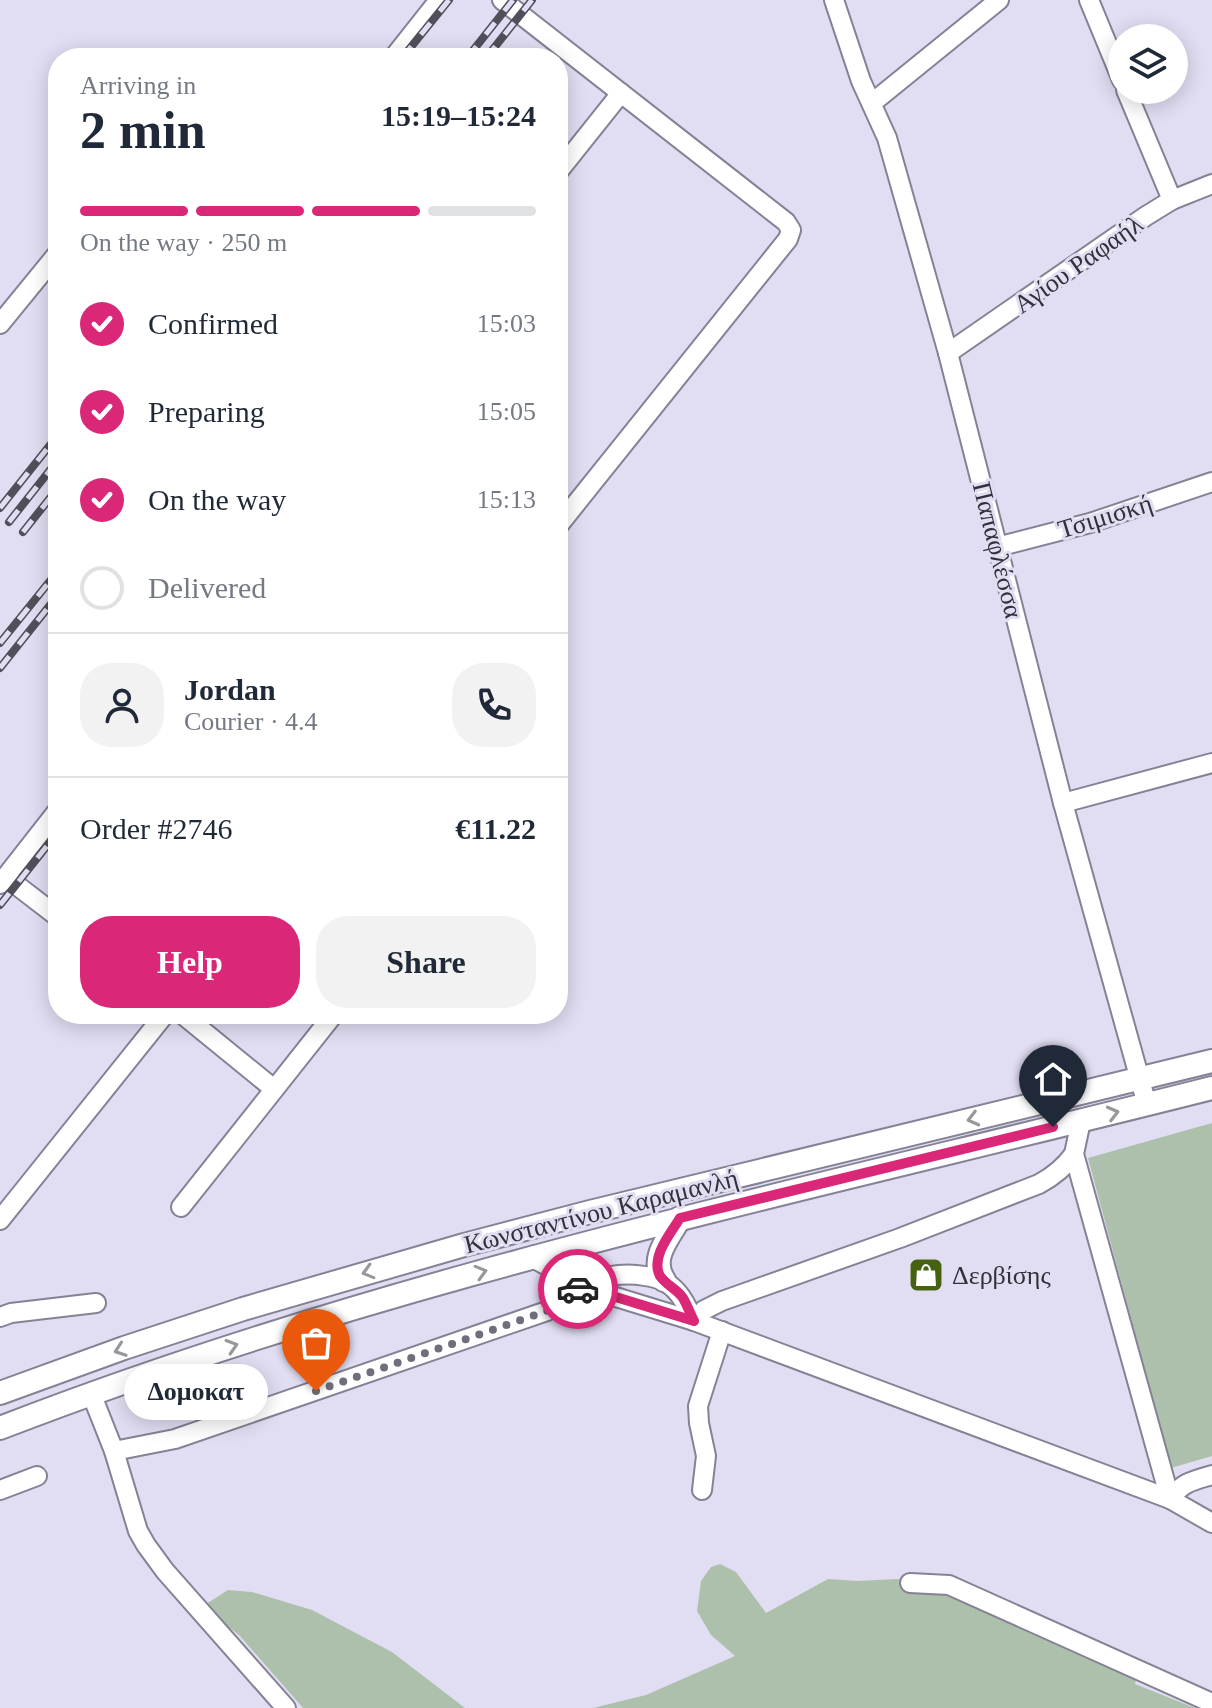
<!DOCTYPE html>
<html lang="en">
<head>
<meta charset="utf-8">
<style>
	:root { --surface:#fff; --page:#f2f2f3; --text:#1f2937; --muted:#747a83; --line:#e0e1e3; --accent:#db2777 }
	body { margin:0; font-family:Georgia,serif; background:var(--page); color:var(--text); height:100vh; display:flex; flex-direction:column; font-size:30px; white-space:nowrap }
	* { box-sizing:border-box; margin:0 }
	p { font-size:26px; color:var(--muted) }
	.icon { flex:none; width:44px; height:44px; fill:none; stroke:currentColor; stroke-width:2; stroke-linecap:round; stroke-linejoin:round }
	.map { position:relative; flex:1; overflow:hidden }
	.panel { position:absolute; left:48px; top:48px; width:520px; height:976px; display:flex; flex-direction:column; background:var(--surface); border-radius:32px; box-shadow:0 4px 20px #0003 }
	.panel>* { flex:none }
	.tools { position:absolute; left:1108px; top:24px; display:grid; gap:16px }
	.tools a { display:grid; place-items:center; width:80px; height:80px; border-radius:50%; background:var(--surface); box-shadow:0 4px 20px #0003; font-size:40px }
	.pin { position:absolute; display:grid; place-items:center; width:68px; height:68px; color:#fff; margin:-82px -34px; border-radius:50% 50% 50% 0; rotate:-45deg; box-shadow:0 0 8px #0007 }
	.pin .icon { rotate:45deg }
	.courier { position:absolute; display:grid; place-items:center; width:80px; height:80px; margin:-40px; border:6px solid #db2777; border-radius:50%; background:#fff; color:#222; box-shadow:0 2px 10px #0007 }
	.bubble { position:absolute; height:56px; border-radius:28px; background:var(--surface); box-shadow:0 4px 20px #0003; font-size:26px; font-weight:600; line-height:56px; text-align:center }
	.summary em { font-style:normal; font-weight:600 }
	.summary div { display:flex; flex-direction:column-reverse }
	.summary { display:flex; align-items:center; justify-content:space-between; height:136px; padding:0 32px }
	h1 { font-size:52px; font-weight:600; line-height:60px }
	.bar { display:grid; grid-template-columns:repeat(4,1fr); gap:12px 8px; align-content:center; height:96px; padding:0 32px }
	.bar i { height:10px; border-radius:6px; background:var(--line) }
	.bar .active { background:var(--accent) }
	.bar p { grid-column:span 4 }
	.line { display:flex; align-items:center; gap:20px; padding:0 32px; border-top:2px solid var(--line) }
	.line div { flex:1 }
	.round { display:grid; place-items:center; flex:none; width:84px; height:84px; border-radius:32px; background:var(--page) }
	ol { padding:0 32px; list-style:none }
	li { display:flex; align-items:center; gap:24px; height:88px }
	li p { margin-inline-start:auto }
	li .icon { padding:8px; border-radius:50%; background:var(--accent); color:#fff; stroke-width:4 }
	li:last-child { color:var(--muted) }
	li i { width:44px; height:44px; border:4px solid var(--line); border-radius:50% }
	.button { display:flex; gap:16px; margin-top:auto; padding:16px 32px }
	.button a { flex:1; height:92px; border-radius:32px; background:var(--accent); color:#fff; font-size:32px; font-weight:600; line-height:92px; text-align:center }
	.button a+a { background:var(--page); color:var(--text) }
	.map>svg:first-child { display:block }
	.green { fill:#adc0ac }
	.lines { fill:none; stroke-linecap:round; stroke-linejoin:round }
	.minor-casing { stroke:#858295; stroke-width:22 }
	.major-casing { stroke:#858295; stroke-width:26 }
	.minor { stroke:#fff; stroke-width:18 }
	.major { stroke:#fff; stroke-width:22 }
	.rail-casing { stroke:#51505a; stroke-width:8 }
	.rail { stroke:#e1def3; stroke-width:5; stroke-dasharray:15; stroke-linecap:butt }
	.oneway { stroke:#98989c }
	.done { stroke:#6f6e7a; stroke-width:8; stroke-dasharray:0 14.4 }
	.route { stroke:#db2777; stroke-width:10 }
	.labels { text-anchor:middle; stroke-width:6; stroke-linejoin:round; paint-order:stroke }
	.street-label { font-size:26px; fill:#323139; stroke:#e1def3 }
	.poi-label { font-size:26px; fill:#323139; stroke:#e1def3; text-anchor:start }
</style>
</head>
<body>
<div class="map">
<svg width="1212" height="1708" viewBox="0 0 1212 1708">
	<rect width="100%" height="100%" fill="#e1def3"/>
	<g class="green">
		<path d="M1212,1123V1456L1171,1468L1088,1158Z"/>
		<path d="M720,1564L736,1572L766,1613L828,1579L858,1581L897,1579L937,1583L1138,1672L1135,1684L1195,1708H593L646,1695L735,1656L711,1635L697,1611L701,1581L711,1567Z"/>
		<path d="M228,1590L252,1592L312,1610L392,1652L465,1708H303L239,1635L226,1625L217,1622L203,1606Z"/>
	</g>
	<g class="lines">
		<defs>
			<g id="minor">
				<path d="M502,0L786,222L791,230L788,239L558,526"/>
				<path d="M834,0L861,81L887,138L948,353L1063,803L1147,1105"/>
				<path d="M1089,0L1122,80"/>
				<path d="M393,58L439,0"/>
				<path d="M1126,90L1172,200"/>
				<path d="M872,103L999,0"/>
				<path d="M558,172L621,93"/>
				<path d="M0,324L58,253"/>
				<path d="M948,353L1146,216L1172,200L1212,184"/>
				<path d="M997,547L1090,523L1212,482"/>
				<path d="M1063,803L1212,763"/>
				<path d="M6,877L58,917"/>
				<path d="M0,884L58,810"/>
				<path d="M182,1014L274,1089"/>
				<path d="M1081,1121L1074,1154L1170,1499"/>
				<path d="M181,1207L334,1014"/>
				<path d="M0,1220L165,1014"/>
				<path d="M585,1284L606,1294L694,1321L1170,1499L1212,1523"/>
				<path d="M0,1317L11,1313L96,1303"/>
				<path d="M694,1321L704,1310L722,1301L900,1238L1039,1184C1054,1176 1064,1168 1074,1154"/>
				<path d="M91,1393L114,1451L138,1531L146,1545L165,1571L286,1708"/>
				<path d="M114,1451L175,1439L547,1311C580,1287 602,1269 645,1276C659,1278 669,1282 678,1293C685,1301 689,1311 694,1321"/>
				<path d="M0,1490L37,1476"/>
				<path d="M702,1490L706,1456L699,1423L698,1406L722,1331"/>
				<path d="M1170,1499C1183,1482 1192,1481 1212,1475"/>
				<path d="M910,1583L949,1585L1212,1703"/>
			</g>
			<g id="major">
				<path d="M535,1257L585,1284"/>
				<path d="M664,1280C649,1259 669,1237 680,1218"/>
				<path d="M0,1393L124,1348L243,1309L464,1245L590,1212L1212,1061"/>
				<path d="M0,1428C392,1276 805,1191 1212,1088"/>
			</g>
		</defs>
		<use href="#minor" class="minor-casing"/>
		<use href="#major" class="major-casing"/>
		<use href="#minor" class="minor"/>
		<use href="#major" class="major"/>
		<defs>
			<g id="rail">
				<path d="M402,58L449,0"/>
				<path d="M467,58L513,0"/>
				<path d="M486,58L532,0"/>
				<path d="M0,508L58,435"/>
				<path d="M9,522L58,460"/>
				<path d="M23,532L58,488"/>
				<path d="M0,643L58,571"/>
				<path d="M0,668L58,595"/>
				<path d="M0,905L58,832"/>
			</g>
		</defs>
		<use href="#rail" class="rail-casing"/>
		<use href="#rail" class="rail"/>
	</g>
	<defs><path id="oneway-chevron" d="M-2-3.5L2.5 0L-2 3.5" fill="none" stroke-width="1.6" stroke-linecap="round" stroke-linejoin="round" transform="scale(2)"/></defs>
	<g class="oneway">
		<use href="#oneway-chevron" transform="translate(1113 1113) rotate(-14)"/>
		<use href="#oneway-chevron" transform="translate(973 1119) rotate(166)"/>
		<use href="#oneway-chevron" transform="translate(368 1272) rotate(164)"/>
		<use href="#oneway-chevron" transform="translate(481 1272) rotate(-16)"/>
		<use href="#oneway-chevron" transform="translate(232 1346) rotate(-17)"/>
		<use href="#oneway-chevron" transform="translate(120 1350) rotate(161)"/>
	</g>
	<g class="lines">
		<path class="done" d="M316,1391L547,1311L578,1289"/>
		<path class="route" d="M578,1289L585,1284L606,1294L694,1321C690,1313 687,1305 683,1298C677,1289 666,1285 660,1276C650,1257 671,1233 680,1218L1053,1127"/>
	</g>
	<defs>
		<symbol id="shop-square" viewBox="-11 -11 22 22"><rect x="-9" y="-9" width="18" height="18" rx="4" fill="#466112" stroke="#e1def3"/><path d="M-5-2.5h2.3a2.7 3.5 0 0 1 5.4 0H5L5.5 6h-11ZM-1.5-2.5h3a1.5 2.3 0 0 0-3 0Z" fill="#fff"/></symbol>
	</defs>
	<g fill-rule="evenodd">
		<use href="#shop-square" x="906" y="1255" width="40" height="40"/>
	</g>
	<g class="labels">
		<g class="street-label">
			<text transform="translate(1078 264) rotate(-35)" y="9">Αγίου Ραφαήλ</text>
			<text transform="translate(1105 516) rotate(-17)" y="9">Τσιμισκή</text>
			<text transform="translate(998 550) rotate(76)" y="9">Παπαφλέσσα</text>
			<text transform="translate(601 1211) rotate(-14)" y="9">Κωνσταντίνου Καραμανλή</text>
		</g>
		<g class="poi-label">
			<text x="952" y="1284">Δερβίσης</text>
		</g>
	</g>
</svg>
<div class="tools">
<a><svg class="icon" aria-label="layers" viewBox="0 0 24 24"><path d="M12 4l9 5-9 5-9-5zM3 14l9 5 9-5"/></svg></a>
</div>
<div class="pin" style="left:316px;top:1391px;background:#ea580c"><svg class="icon" aria-label="bag" viewBox="0 0 24 24"><path d="M5 8h14l-1 12H6zM9 8a3 3 0 0 1 6 0"/></svg></div>
<div class="pin" style="left:1053px;top:1127px;background:#1f2937"><svg class="icon" aria-label="home" viewBox="0 0 24 24"><path d="M3 11l9-7 9 7M6 9v11h12V9"/></svg></div>
<div class="courier" style="left:578px;top:1289px"><svg class="icon" aria-label="car" viewBox="0 0 24 24"><path d="M5 17H2v-5l4-1 3-4h7l3 4 3 1v5h-3M9 17h6M6 11h13"/><circle cx="7" cy="17" r="2"/><circle cx="17" cy="17" r="2"/></svg></div>
<div class="bubble" style="left:124px;top:1364px;width:144px">Δομοκατ</div>
<section class="panel">
<div class="summary"><div><h1>2 min</h1><p>Arriving in</p></div><em>15:19–15:24</em></div>
<div class="bar"><i class="active"></i><i class="active"></i><i class="active"></i><i></i><p>On the way · 250 m</p></div>
<ol>
<li><svg class="icon" aria-label="check" viewBox="0 0 24 24"><path d="M5 12l5 5 9-10"/></svg>Confirmed<p>15:03</p></li>
<li><svg class="icon" aria-label="check" viewBox="0 0 24 24"><path d="M5 12l5 5 9-10"/></svg>Preparing<p>15:05</p></li>
<li><svg class="icon" aria-label="check" viewBox="0 0 24 24"><path d="M5 12l5 5 9-10"/></svg>On the way<p>15:13</p></li>
<li><i></i>Delivered</li>
</ol>
<div class="line" style="height:144px"><a class="round"><svg class="icon" aria-label="person" viewBox="0 0 24 24"><circle cx="12" cy="8" r="4"/><path d="M4 21q1-7 8-7t8 7"/></svg></a><div><b>Jordan</b><p>Courier · 4.4</p></div><a class="round"><svg class="icon" aria-label="phone" viewBox="0 0 24 24"><path d="M5 4h4l2 5-3 2q2 4 5 5l2-3 5 2v4C11 20 4 13 5 4z"/></svg></a></div>
<div class="line" style="height:104px"><div>Order #2746</div><b>€11.22</b></div>
<div class="button"><a>Help</a><a>Share</a></div>
</section>
</div>
</body>
</html>
